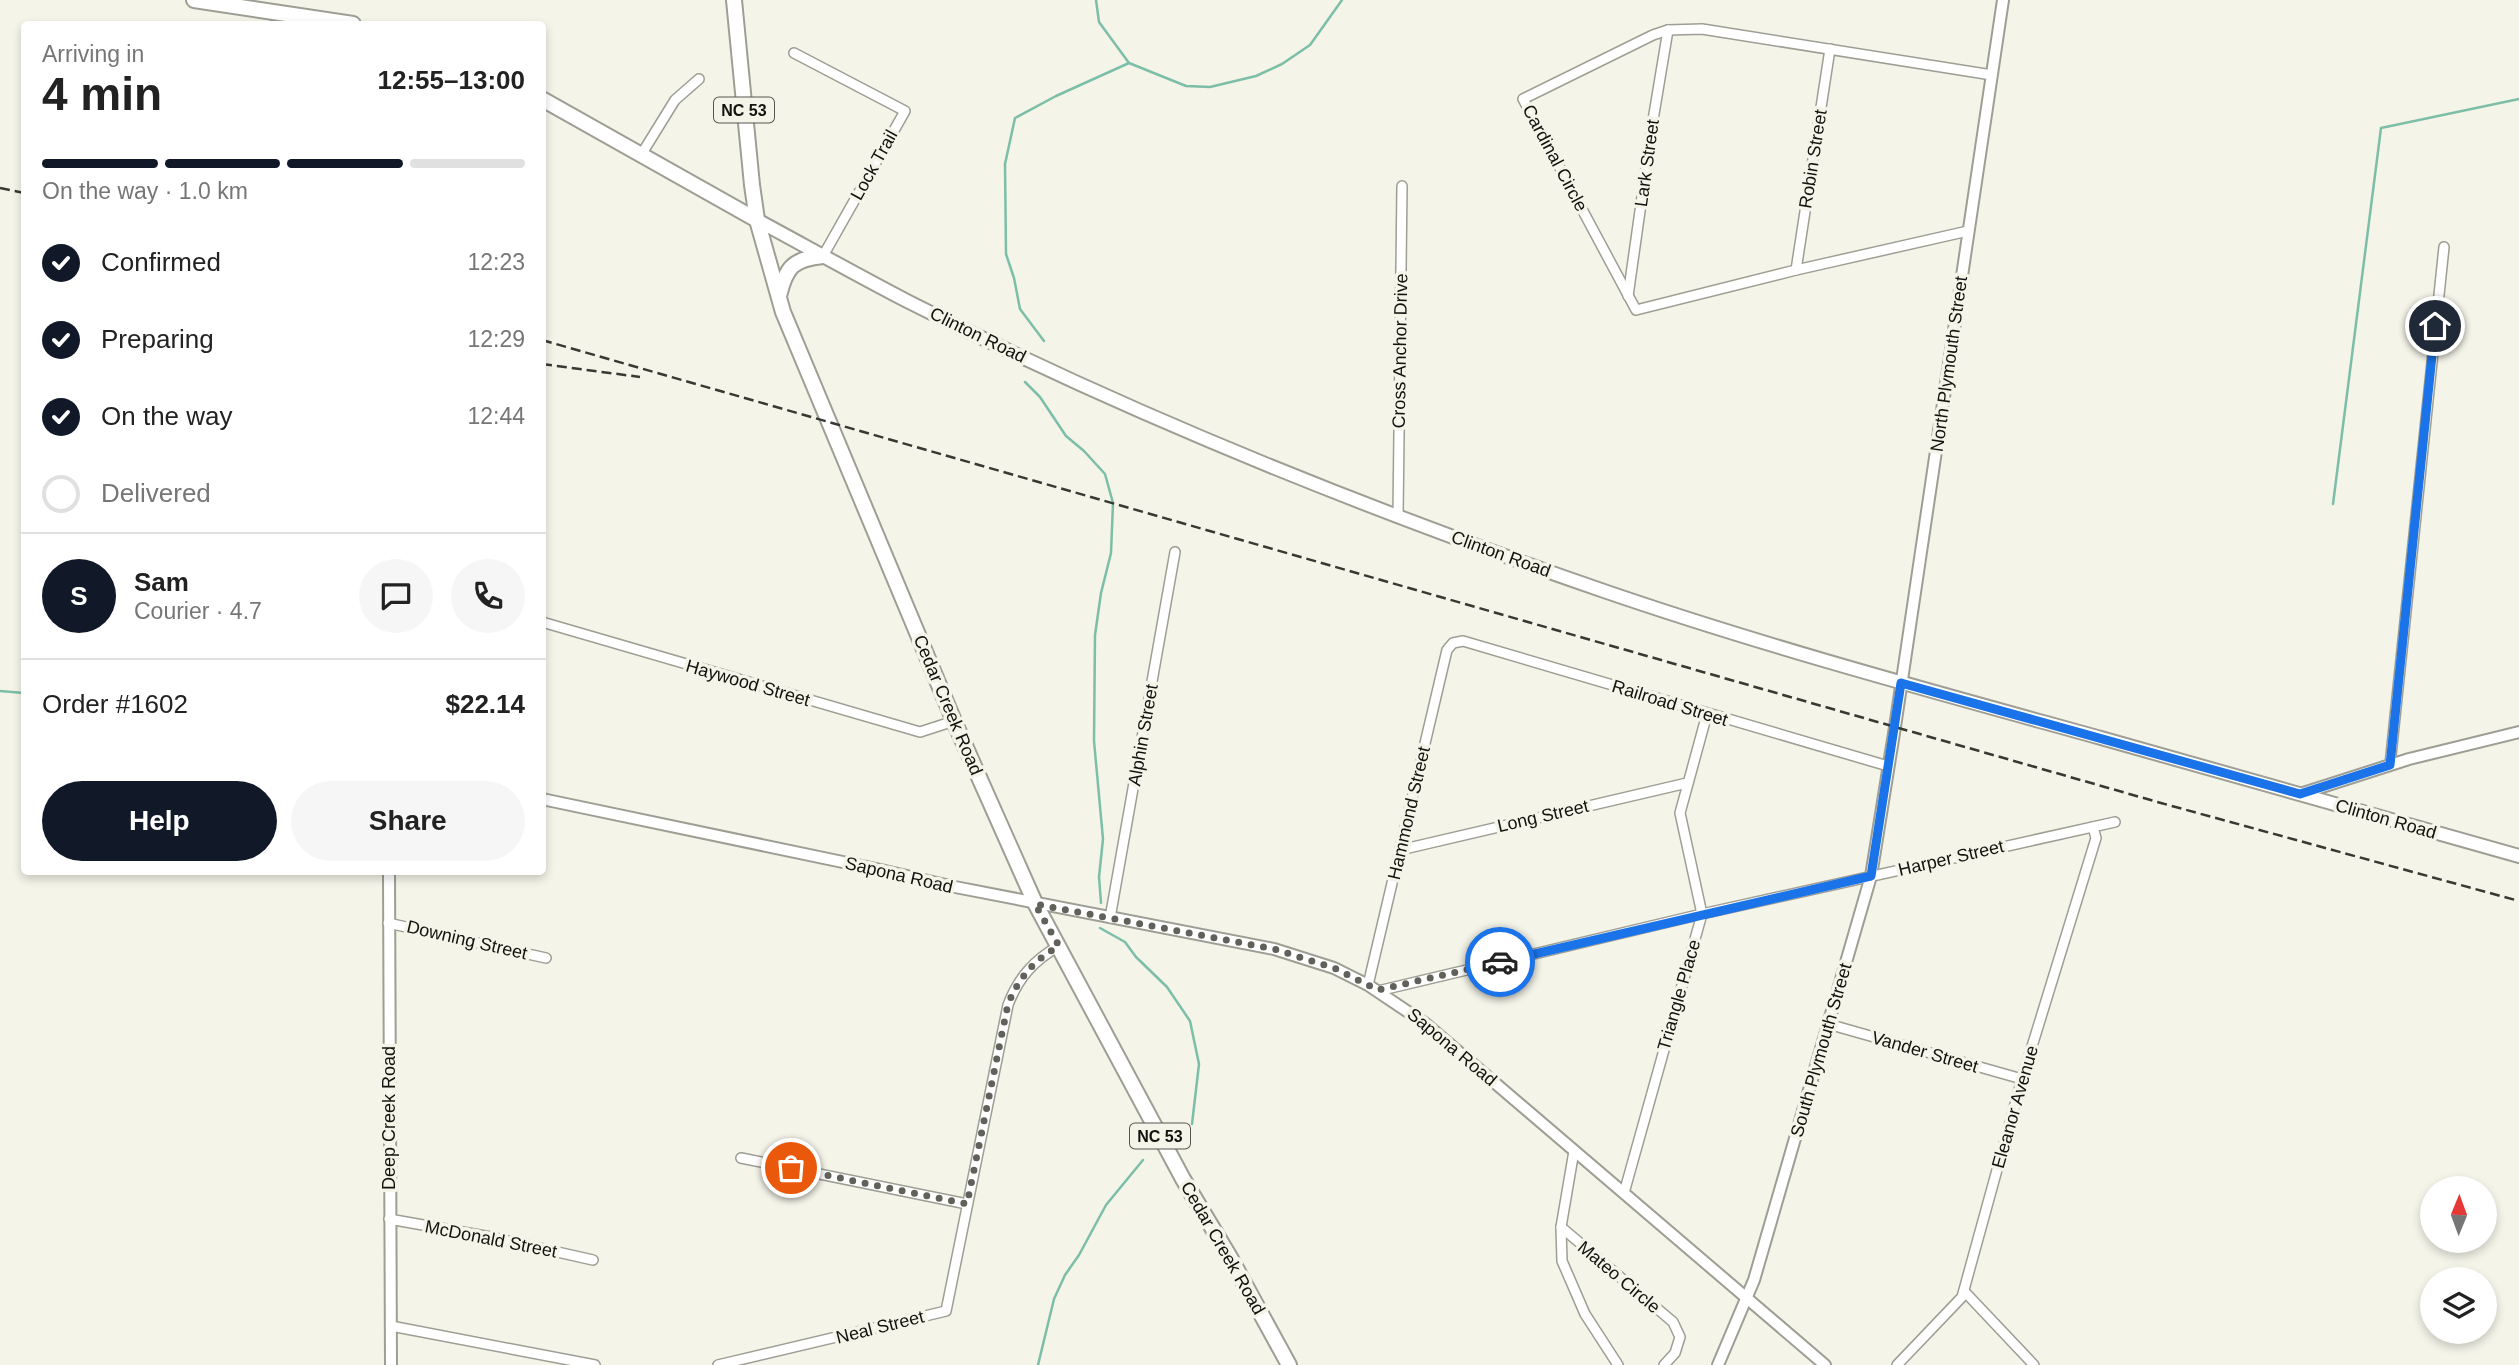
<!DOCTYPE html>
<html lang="en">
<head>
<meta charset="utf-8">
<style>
	:root { --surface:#fff; --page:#f6f6f6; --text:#222; --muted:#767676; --line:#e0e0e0; --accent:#111827 }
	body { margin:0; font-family:Arial,sans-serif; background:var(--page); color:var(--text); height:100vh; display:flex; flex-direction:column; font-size:26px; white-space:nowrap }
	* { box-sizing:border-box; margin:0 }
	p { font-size:23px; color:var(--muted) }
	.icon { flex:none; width:38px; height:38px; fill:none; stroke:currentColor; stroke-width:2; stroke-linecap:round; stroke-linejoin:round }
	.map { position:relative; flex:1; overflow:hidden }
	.panel { position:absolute; left:21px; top:21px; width:525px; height:854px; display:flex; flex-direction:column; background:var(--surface); border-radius:7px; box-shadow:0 4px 10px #0003 }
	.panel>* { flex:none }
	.needle { width:46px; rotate:1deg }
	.fabs { position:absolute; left:2420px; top:1176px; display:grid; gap:14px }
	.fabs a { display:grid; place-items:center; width:77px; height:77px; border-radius:50%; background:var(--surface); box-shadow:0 4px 10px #0003; font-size:35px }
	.pin { position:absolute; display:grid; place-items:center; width:60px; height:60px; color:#fff; margin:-30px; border:4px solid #fff; border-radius:50%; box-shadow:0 2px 7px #0007 }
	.courier { position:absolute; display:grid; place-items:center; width:70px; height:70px; margin:-35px; border:5px solid #1a73e8; border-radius:50%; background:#fff; color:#222; box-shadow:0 2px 9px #0007 }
	.overview em { font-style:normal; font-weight:700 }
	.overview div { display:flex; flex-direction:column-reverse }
	.overview { display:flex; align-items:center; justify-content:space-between; height:119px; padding:0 21px }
	h1 { font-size:46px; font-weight:700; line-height:52px }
	.bar { display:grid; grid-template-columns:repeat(4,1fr); gap:10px 7px; align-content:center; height:84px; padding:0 21px }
	.bar i { height:9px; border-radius:5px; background:var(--line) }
	.bar .selected { background:var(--accent) }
	.bar p { grid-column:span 4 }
	.line { display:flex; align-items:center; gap:18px; padding:0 21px; border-top:2px solid var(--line) }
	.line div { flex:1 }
	.round { display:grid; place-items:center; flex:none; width:74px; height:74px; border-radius:37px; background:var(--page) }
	ol { padding:0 21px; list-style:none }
	li { display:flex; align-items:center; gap:21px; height:77px }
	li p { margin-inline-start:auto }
	li .icon { padding:7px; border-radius:50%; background:var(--accent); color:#fff; stroke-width:4 }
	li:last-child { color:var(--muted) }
	li i { width:38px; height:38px; border:4px solid var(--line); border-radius:50% }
	.cta { display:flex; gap:14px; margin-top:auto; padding:14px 21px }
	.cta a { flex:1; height:80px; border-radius:42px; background:var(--accent); color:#fff; font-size:28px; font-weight:700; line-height:80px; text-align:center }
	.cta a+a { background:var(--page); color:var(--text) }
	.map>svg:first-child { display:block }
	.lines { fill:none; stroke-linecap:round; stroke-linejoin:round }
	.stream { stroke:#7dbea8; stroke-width:2.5 }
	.minor-casing { stroke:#9e9e94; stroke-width:12 }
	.tertiary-casing { stroke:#9e9e94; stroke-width:14 }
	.secondary-casing { stroke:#9e9e94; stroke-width:16 }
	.primary-casing { stroke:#9e9e94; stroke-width:18 }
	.minor { stroke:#fff; stroke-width:9 }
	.tertiary { stroke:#fff; stroke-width:10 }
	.secondary { stroke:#fff; stroke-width:12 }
	.primary { stroke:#fff; stroke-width:14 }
	.rail { stroke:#393934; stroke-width:2.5; stroke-dasharray:10 5; stroke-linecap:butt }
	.done { stroke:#61615b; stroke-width:7; stroke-dasharray:0 12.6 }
	.route { stroke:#1a73e8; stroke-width:9 }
	.labels { text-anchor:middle; stroke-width:7; stroke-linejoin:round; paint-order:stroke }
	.shield { fill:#f4f4e9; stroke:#565650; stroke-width:2 }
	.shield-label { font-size:16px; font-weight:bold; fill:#12120e }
	.street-label { font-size:18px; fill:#12120e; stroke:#f4f4e9 }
</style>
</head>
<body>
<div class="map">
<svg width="2519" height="1365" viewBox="0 0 2519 1365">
	<rect width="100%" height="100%" fill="#f4f4e9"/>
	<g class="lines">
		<g class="stream">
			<path d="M1096,0L1099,22L1129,63L1186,86L1210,87L1256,76L1282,64L1310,45L1342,0"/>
			<path d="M269,24L273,16"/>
			<path d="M1044,341L1020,309L1014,278L1006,254L1005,164L1015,118L1056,96L1129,63"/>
			<path d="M1025,382L1040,397L1066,436L1084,451L1105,474L1113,503L1111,553L1101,593L1095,635L1094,741L1103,839L1099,877L1101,903"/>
			<path d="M2333,504L2381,128L2519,99"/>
			<path d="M0,691L24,693"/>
			<path d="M1100,928L1125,942L1136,957L1167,987L1190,1021L1199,1064L1192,1124"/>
			<path d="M1038,1365L1054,1299L1065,1275L1079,1255L1106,1205L1143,1160"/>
		</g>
		<defs>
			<g id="minor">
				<path d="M794,53L905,111L823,256"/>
				<path d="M641,155L675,100L699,79"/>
				<path d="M1968,231L1796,270L1636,310L1523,99L1653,35L1668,30L1702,29L1992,75"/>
				<path d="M1796,270L1830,49"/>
				<path d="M1628,296L1652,126L1668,30"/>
				<path d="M1398,516L1402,186"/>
				<path d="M542,622L920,732L954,721"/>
				<path d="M2390,765L2444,247"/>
				<path d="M1400,850L1687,783"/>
				<path d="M1110,918L1175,552"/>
				<path d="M388,923L546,958"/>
				<path d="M1368,985L1447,650L1453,643L1463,641L1888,766"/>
				<path d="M1378,991L1702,914L2115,822"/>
				<path d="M1828,1024L2022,1079"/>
				<path d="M1574,1151L1561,1227L1562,1261L1585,1314L1618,1365"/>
				<path d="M741,1158L967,1204"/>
				<path d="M1624,1193L1702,914L1680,813L1707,714"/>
				<path d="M389,1219L491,1237L593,1260"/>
				<path d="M1561,1227L1673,1322L1680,1337L1675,1353L1664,1365"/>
				<path d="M1964,1291L2034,1365"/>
				<path d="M391,1326L595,1365"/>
				<path d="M718,1365L946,1311L1008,1005C1018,978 1034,960 1059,946"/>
				<path d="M1897,1365L1962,1297L2022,1079L2096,838L2093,827"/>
			</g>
			<g id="tertiary">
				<path d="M2300,794L2409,759L2519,732"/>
				<path d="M542,799L881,870L950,886L1274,949L1334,968L1368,985L1426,1024L1825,1365"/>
				<path d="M389,872L391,1365"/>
				<path d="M1718,1365L1754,1280L1871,876L1895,727L2003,0"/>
			</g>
			<path id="secondary" d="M757,220C807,247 857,275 907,301C1131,415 1366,509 1604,591C1767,647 1935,692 2101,738C2241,777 2380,817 2519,856"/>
			<g id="primary">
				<path d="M194,0L353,24"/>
				<path d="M734,0L752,185L757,220L783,312L954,721L1035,903L1183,1179L1231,1259L1289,1365"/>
				<path d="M542,99L757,220"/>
				<path d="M779,296C786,267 793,259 823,256"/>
			</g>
		</defs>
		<use href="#minor" class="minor-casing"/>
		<use href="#tertiary" class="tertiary-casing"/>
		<use href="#secondary" class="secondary-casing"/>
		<use href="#primary" class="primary-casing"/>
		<use href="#minor" class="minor"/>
		<use href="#tertiary" class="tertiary"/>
		<use href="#secondary" class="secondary"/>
		<use href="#primary" class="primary"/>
		<g class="rail">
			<path d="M0,188L24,193"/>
			<path d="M542,340L2161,803L2519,901"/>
			<path d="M542,364L640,377"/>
		</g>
	</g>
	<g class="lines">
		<path class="done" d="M791,1168L967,1204L1008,1004C1019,978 1034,960 1059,946L1035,904L1274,949L1334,968L1378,990L1500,962"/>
		<path class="route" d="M1500,962L1871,876L1901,683L2300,794L2390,765L2435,326"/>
	</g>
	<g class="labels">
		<g class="shield">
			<rect x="714" y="97.5" width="60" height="25" rx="5"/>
			<rect x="1130" y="1123.5" width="60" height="25" rx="5"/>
		</g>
		<g class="shield-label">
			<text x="744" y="116">NC 53</text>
			<text x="1160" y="1142">NC 53</text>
		</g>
		<g class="street-label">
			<text transform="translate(1555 158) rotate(62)" y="6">Cardinal Circle</text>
			<text transform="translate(1813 159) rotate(-81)" y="6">Robin Street</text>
			<text transform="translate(1647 163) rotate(-82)" y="6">Lark Street</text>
			<text transform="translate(874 165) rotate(-61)" y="6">Lock Trail</text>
			<text transform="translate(978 335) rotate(26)" y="6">Clinton Road</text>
			<text transform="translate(1400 351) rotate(-89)" y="6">Cross Anchor Drive</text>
			<text transform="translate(1949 364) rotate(-82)" y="6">North Plymouth Street</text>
			<text transform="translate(1501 554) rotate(20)" y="6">Clinton Road</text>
			<text transform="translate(748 683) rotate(16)" y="6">Haywood Street</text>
			<text transform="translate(1670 703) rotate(17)" y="6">Railroad Street</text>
			<text transform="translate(948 705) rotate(67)" y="6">Cedar Creek Road</text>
			<text transform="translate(1143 735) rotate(-80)" y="6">Alphin Street</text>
			<text transform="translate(1409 813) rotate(-77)" y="6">Hammond Street</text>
			<text transform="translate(1543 816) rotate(-13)" y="6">Long Street</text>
			<text transform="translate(2386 819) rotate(16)" y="6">Clinton Road</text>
			<text transform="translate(1951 858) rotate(-13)" y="6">Harper Street</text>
			<text transform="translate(899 875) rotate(13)" y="6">Sapona Road</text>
			<text transform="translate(467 940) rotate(13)" y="6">Downing Street</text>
			<text transform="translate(1679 995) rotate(-74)" y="6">Triangle Place</text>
			<text transform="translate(1452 1047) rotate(40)" y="6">Sapona Road</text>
			<text transform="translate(1821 1050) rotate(-74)" y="6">South Plymouth Street</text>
			<text transform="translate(1925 1052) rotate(16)" y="6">Vander Street</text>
			<text transform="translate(2015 1107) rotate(-74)" y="6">Eleanor Avenue</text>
			<text transform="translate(389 1118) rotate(-90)" y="6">Deep Creek Road</text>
			<text transform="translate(491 1239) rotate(11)" y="6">McDonald Street</text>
			<text transform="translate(1223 1248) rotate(60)" y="6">Cedar Creek Road</text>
			<text transform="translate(1619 1277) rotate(40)" y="6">Mateo Circle</text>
			<text transform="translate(880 1327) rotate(-14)" y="6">Neal Street</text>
		</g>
	</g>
</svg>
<div class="fabs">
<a><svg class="needle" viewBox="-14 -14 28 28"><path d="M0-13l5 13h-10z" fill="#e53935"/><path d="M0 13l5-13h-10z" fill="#767676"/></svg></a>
<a><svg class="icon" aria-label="layers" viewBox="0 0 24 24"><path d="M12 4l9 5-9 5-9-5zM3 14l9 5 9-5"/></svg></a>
</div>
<div class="pin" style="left:791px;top:1168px;background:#ea580c"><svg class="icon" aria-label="bag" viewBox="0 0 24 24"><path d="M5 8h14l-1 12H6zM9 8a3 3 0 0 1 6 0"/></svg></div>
<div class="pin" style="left:2435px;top:326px;background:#1f2937"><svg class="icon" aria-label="home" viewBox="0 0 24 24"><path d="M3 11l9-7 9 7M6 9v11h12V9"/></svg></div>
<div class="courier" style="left:1500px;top:962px"><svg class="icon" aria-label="car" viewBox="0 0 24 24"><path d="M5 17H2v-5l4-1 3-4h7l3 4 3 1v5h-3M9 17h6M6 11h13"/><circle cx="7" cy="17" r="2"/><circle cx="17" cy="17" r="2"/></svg></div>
<section class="panel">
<div class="overview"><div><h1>4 min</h1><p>Arriving in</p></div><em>12:55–13:00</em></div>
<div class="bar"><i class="selected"></i><i class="selected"></i><i class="selected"></i><i></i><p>On the way · 1.0 km</p></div>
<ol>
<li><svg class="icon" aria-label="check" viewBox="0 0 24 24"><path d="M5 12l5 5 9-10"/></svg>Confirmed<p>12:23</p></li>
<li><svg class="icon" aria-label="check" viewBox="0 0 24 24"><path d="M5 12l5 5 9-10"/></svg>Preparing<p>12:29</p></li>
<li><svg class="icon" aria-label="check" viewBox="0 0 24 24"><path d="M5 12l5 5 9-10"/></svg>On the way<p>12:44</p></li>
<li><i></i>Delivered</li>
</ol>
<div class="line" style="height:126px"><b class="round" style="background:var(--accent);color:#fff">S</b><div><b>Sam</b><p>Courier · 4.7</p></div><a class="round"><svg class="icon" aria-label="chat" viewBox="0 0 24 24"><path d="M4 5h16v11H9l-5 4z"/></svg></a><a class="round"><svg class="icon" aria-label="phone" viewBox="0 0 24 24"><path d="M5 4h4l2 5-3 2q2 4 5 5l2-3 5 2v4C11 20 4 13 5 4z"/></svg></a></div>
<div class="line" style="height:91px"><div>Order #1602</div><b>$22.14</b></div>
<div class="cta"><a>Help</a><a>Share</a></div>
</section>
</div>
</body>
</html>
